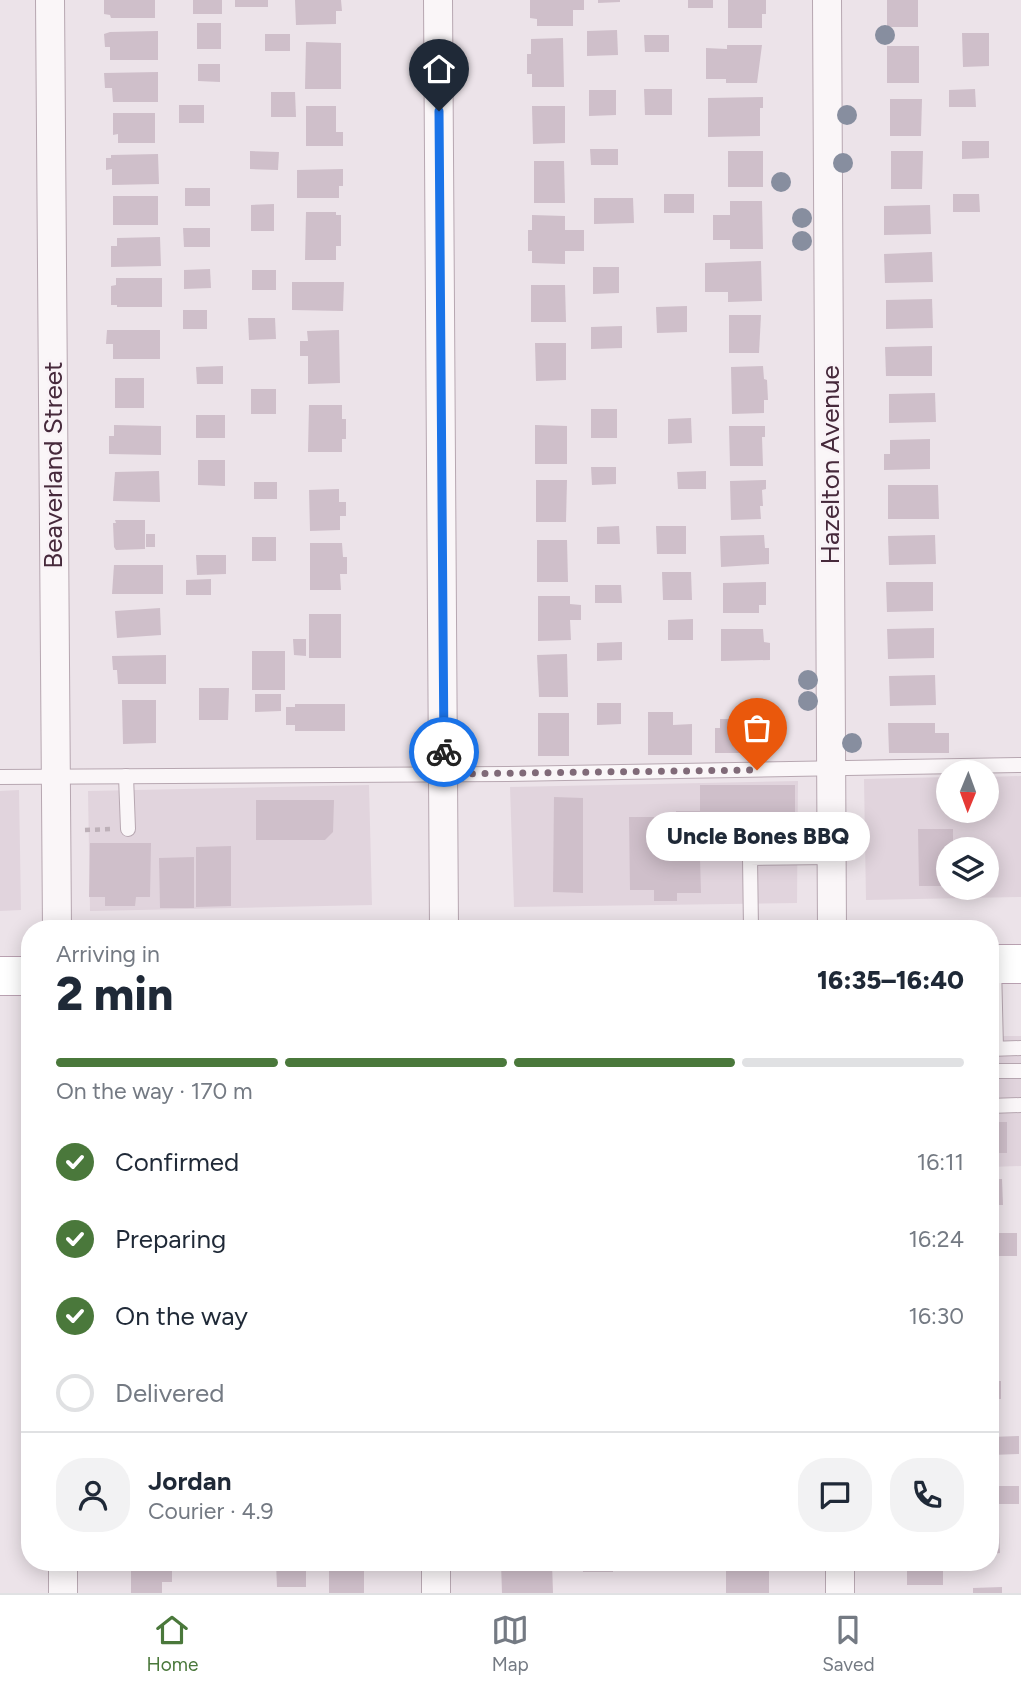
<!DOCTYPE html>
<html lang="en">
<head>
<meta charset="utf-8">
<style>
	:root { --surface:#fff; --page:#f2f2f3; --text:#1f2937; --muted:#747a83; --line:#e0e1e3; --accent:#4a783b }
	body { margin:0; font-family:Figtree,sans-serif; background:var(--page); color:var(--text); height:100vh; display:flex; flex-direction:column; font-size:26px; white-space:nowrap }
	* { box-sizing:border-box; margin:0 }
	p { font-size:23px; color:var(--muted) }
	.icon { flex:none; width:38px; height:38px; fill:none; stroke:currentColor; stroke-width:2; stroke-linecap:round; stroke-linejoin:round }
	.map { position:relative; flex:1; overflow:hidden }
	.sheet { position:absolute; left:21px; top:920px; width:978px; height:651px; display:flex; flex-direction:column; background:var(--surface); border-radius:28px; box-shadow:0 4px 18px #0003 }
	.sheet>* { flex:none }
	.needle { width:46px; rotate:181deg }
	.tools { position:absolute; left:936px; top:760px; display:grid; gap:14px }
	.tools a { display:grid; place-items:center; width:63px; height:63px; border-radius:50%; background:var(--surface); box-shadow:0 4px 18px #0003; font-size:35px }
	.pin { position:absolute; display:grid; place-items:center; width:60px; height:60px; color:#fff; margin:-72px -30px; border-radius:50% 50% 50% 0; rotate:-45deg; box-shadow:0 0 7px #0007 }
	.pin .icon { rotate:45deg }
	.courier { position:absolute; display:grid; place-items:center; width:70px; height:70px; margin:-35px; border:5px solid #1a73e8; border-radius:50%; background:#fff; color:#222; box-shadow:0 2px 9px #0007 }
	.bubble { position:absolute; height:49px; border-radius:24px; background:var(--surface); box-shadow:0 4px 18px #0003; font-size:23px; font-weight:800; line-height:49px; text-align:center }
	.overview em { font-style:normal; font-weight:800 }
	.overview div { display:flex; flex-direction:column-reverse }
	.overview { display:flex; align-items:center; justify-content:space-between; height:119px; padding:0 35px }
	h1 { font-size:46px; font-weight:800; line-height:52px }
	.bar { display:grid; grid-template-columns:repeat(4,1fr); gap:10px 7px; align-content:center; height:84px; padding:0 35px }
	.bar i { height:9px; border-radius:5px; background:var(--line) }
	.bar .on { background:var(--accent) }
	.bar p { grid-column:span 4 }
	.line { display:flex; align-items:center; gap:18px; padding:0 35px; border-top:2px solid var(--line) }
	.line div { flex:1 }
	.round { display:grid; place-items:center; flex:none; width:74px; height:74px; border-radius:28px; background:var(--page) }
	ol { padding:0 35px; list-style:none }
	li { display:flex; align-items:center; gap:21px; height:77px }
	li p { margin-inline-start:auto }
	li .icon { padding:7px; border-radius:50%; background:var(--accent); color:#fff; stroke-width:4 }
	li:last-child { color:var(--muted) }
	li i { width:38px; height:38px; border:4px solid var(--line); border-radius:50% }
	.tab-bar { display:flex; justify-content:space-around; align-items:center; height:98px; border-top:2px solid var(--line); background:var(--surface); font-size:19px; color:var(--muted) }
	.tab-bar a { display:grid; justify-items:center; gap:4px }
	.tab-bar .on { color:var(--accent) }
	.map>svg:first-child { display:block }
	.built { fill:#e1d4dd; fill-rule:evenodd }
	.building { fill:#cfbfca }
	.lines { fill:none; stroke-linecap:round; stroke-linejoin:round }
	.lane-casing { stroke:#b7a7b1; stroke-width:16 }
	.street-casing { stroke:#b7a7b1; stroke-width:30 }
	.primary-casing { stroke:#b9a1b1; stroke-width:40 }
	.path { stroke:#bdb0b8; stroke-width:4.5; stroke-dasharray:5 5; stroke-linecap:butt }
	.lane { stroke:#faf6f8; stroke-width:14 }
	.street { stroke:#faf6f8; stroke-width:28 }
	.primary { stroke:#fff; stroke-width:38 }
	.tree { fill:#878e9f }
	.done { stroke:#806a78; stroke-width:7; stroke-dasharray:0 12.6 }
	.route { stroke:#1a73e8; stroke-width:9 }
	.labels { text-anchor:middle; stroke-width:6; stroke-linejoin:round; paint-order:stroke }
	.street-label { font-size:26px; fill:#46293b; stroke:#f9f3f7 }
</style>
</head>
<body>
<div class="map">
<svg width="1021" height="1593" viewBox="0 0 1021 1593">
	<rect width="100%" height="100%" fill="#ece3e9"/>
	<g class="built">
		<path d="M1021,776V897L866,900L864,779L948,777V810H987V777ZM948,849H987V887H948Z"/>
		<path d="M798,781L797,903L514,907L510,787Z"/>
		<path d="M369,785L372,905L90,911L88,791Z"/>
		<path d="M19,790L21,910L0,911V791Z"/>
		<path d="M990,1036H1021V1166L991,1167Z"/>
	</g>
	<g class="building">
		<path d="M104,0H155V18H111L110,15L104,14Z"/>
		<rect x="193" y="0" width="29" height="14"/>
		<rect x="235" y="0" width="33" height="7"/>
		<path d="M295,0H341L342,11H336V24L296,25Z"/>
		<path d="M530,0H584V10H573V26H537V19L530,18Z"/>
		<path d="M598,0H620V2L598,3Z"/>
		<rect x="688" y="0" width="25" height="8"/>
		<path d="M728,0H766V14H762V28H728Z"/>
		<rect x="887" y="0" width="31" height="27"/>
		<rect x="197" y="23" width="24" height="26"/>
		<path d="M617,30L618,55L587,56V31Z"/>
		<path d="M158,31V60H110V47H105L104,34L110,32Z"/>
		<path d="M962,33H989V66L963,67Z"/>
		<rect x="265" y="34" width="25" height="17"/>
		<path d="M644,35H669V52H645Z"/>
		<path d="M563,38L564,87H532V74H527V54H531V39Z"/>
		<path d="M306,42L341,43V89H305Z"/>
		<path d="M727,45H762L757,83H726V79H706V48L727,49Z"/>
		<rect x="887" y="46" width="32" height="37"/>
		<path d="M198,64H220V82L198,81Z"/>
		<path d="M158,72V102H113L112,88H105L104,73Z"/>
		<path d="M644,89H672V115H645Z"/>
		<path d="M975,89L976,107H949V90Z"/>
		<path d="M589,90H616V115L589,116Z"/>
		<path d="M271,92H295L296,117H271Z"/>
		<path d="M763,97V108H760V136L708,137V98Z"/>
		<path d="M890,99H922L921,136H890Z"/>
		<rect x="179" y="105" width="25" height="18"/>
		<path d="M306,106H336V132H343V146H306Z"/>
		<path d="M532,106H565V143L533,144Z"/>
		<path d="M113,113H155V143H118V134L113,135Z"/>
		<path d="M962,141H989V158L962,159Z"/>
		<path d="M590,149H618V165H591Z"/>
		<path d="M250,151L279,152L278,170L250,169Z"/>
		<rect x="728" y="151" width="35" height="36"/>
		<path d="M891,151H923L922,189H891Z"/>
		<path d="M158,154L159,184L112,185V169L106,170V158H111V155Z"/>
		<path d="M534,161H564L565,203H534Z"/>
		<path d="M343,169V186H339V198H297V170Z"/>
		<rect x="185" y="188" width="25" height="18"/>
		<rect x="664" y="194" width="30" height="19"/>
		<path d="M953,194H979L980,212H953Z"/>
		<rect x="113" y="196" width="45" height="29"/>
		<path d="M594,198H633L634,223L594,224Z"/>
		<path d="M730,201H762L763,249H730V240H713V215H730Z"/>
		<path d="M274,204V231H251V205Z"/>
		<path d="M930,205L931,234L884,235V206Z"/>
		<path d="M306,212H336V215H341V246H336V260H305Z"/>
		<path d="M532,215L565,216V230H584V251H565V264L532,263V251H528V230H532Z"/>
		<path d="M183,228H210V247H184Z"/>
		<path d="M160,237L161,266L111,267V246H117V238Z"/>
		<path d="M932,252L933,282L885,283L884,254Z"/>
		<path d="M761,261L762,301L728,302V292H705V263Z"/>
		<path d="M593,267H619V293L593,294Z"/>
		<path d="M210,269L211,288L184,289V270Z"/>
		<rect x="252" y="270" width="24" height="20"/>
		<path d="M116,278H162V307H117V305H111V286L116,285Z"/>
		<path d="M292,282H344L343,311L292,310Z"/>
		<path d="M531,285H565L566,322H531Z"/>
		<path d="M932,299L933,328L886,329V300Z"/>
		<path d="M687,306V332L657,333L656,307Z"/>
		<rect x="183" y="310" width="24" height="19"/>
		<path d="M729,315H761L759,353H729Z"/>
		<path d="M248,318H275L276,339L249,340Z"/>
		<path d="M622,326V348L591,349V327Z"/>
		<path d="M107,330H160V359H113V344H106Z"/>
		<path d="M339,330L340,383L308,384V356H300V341H308L307,331Z"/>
		<path d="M535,343H566V380L536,381Z"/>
		<path d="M932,346V376H886L885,347Z"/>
		<path d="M223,366V384H197L196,367Z"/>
		<path d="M763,366L764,379L767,380L768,400H764V413L732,414L731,367Z"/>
		<rect x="115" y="378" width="29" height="30"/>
		<rect x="251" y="389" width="25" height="25"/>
		<path d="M935,393L936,422L889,423V394Z"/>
		<path d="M309,405H342V419H346V439H342V452H308Z"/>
		<rect x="591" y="409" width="26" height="29"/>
		<rect x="196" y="415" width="29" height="23"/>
		<path d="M691,418L692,443L668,444V419Z"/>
		<path d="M114,425L161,426V455L109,454V436H114Z"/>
		<path d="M535,425L567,426V464H535Z"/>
		<path d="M729,426H765V437H762L763,466H730Z"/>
		<path d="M930,439V469L884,470V454H890V440Z"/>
		<path d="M198,460H225V486L198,485Z"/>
		<path d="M591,467H616V484L592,485Z"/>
		<path d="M159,471L160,502L113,501L115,472Z"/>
		<path d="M706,471V489H678L677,472Z"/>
		<path d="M536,480H567L566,522H536Z"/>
		<path d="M766,480V489L762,490L763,506H760L761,519L731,520L730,481Z"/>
		<rect x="254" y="482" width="23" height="17"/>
		<path d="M888,485H938L939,519H888Z"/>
		<path d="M339,489V502H346V516H340V530L310,531L309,490Z"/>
		<path d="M115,520H145V549L116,550L114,547L113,523H116Z"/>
		<path d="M619,526L620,544H597V527Z"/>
		<path d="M656,526H686V554H657Z"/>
		<rect x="146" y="534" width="9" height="13"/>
		<path d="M764,535L765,548H769V564L721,567L720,536Z"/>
		<path d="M935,535L936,564L889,565L888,536Z"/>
		<rect x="252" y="537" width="24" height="24"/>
		<path d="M537,540H567L568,582H537Z"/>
		<path d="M310,543H342L343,557H347V574H340L341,590H310Z"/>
		<path d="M196,555H226V574L197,575Z"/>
		<path d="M114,565H163V594H112Z"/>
		<path d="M662,572H691L692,600H663Z"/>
		<path d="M211,579V595H186V580Z"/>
		<path d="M766,582V605H759V613H723V583Z"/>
		<path d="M886,582H933V611L887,612Z"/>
		<path d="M595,585H621L622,603H595Z"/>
		<path d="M538,596H570V604L581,605V620H570L571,640L538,641Z"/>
		<path d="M160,608L161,635L117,638L115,611Z"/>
		<rect x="309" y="614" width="32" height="44"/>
		<path d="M693,619V640H668V620Z"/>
		<path d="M934,628V658L888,659L887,629Z"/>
		<path d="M721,629H763L764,642L770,643V660L721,661Z"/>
		<path d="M293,639H306V656L294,655Z"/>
		<path d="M622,642V660L597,661V643Z"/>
		<rect x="252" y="651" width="33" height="39"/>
		<path d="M567,654L568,697H539L537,655Z"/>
		<path d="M166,655V684H118L117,670H113L112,656Z"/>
		<path d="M935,675L936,705L890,706L889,676Z"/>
		<path d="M199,688H229L228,720H199Z"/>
		<path d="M255,694H281V711L255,712Z"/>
		<path d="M122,700H156V743L123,744Z"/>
		<path d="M597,703H621V724L597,725Z"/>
		<path d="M295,704H345V731H295V725H286V707H295Z"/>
		<path d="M648,712H673V725L692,724V755H648Z"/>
		<rect x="538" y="713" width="31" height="43"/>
		<path d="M736,714H752V728H759L758,753H715V728H720V719H736Z"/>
		<path d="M888,723H935V733H949V753H889Z"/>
		<path d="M700,785H795V815H726V858H700L701,893H677V901H654V890H630L629,817H654V830L677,829L676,811H700Z"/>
		<path d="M554,797L583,798V893L553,892Z"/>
		<path d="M256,800H334L333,832L325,840H256Z"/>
		<path d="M918,829H953V849H948V886H919Z"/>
		<path d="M90,843H151L150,897H136L135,906H105V897H89Z"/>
		<path d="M231,846V906L196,907V847Z"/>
		<path d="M194,857V908H160L159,858Z"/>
		<rect x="990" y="1122" width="17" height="31"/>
		<path d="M990,1179H1002L1003,1205H990Z"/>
		<path d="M991,1233H1017V1256H990Z"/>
		<path d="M990,1279H997L998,1299H990Z"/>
		<path d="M994,1326L995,1351L990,1352V1327Z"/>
		<rect x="990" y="1381" width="11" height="18"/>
		<path d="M1019,1436V1454L992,1455L991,1437Z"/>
		<rect x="993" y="1486" width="26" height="18"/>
		<path d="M999,1533L1000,1553L990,1554V1534Z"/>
		<path d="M276,1563H306V1587H277Z"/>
		<path d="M501,1563H552L553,1593H502Z"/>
		<rect x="583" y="1563" width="30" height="9"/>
		<rect x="907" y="1563" width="36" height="22"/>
		<path d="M769,1567V1593H726V1568Z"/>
		<rect x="329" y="1568" width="35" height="25"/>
		<path d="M131,1569H172V1582H162V1593H131Z"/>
		<path d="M1002,1587V1593H973V1588Z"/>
	</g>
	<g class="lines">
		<defs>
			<g id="lane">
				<path d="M126,776L128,829"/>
				<path d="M0,777L507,774L1021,765"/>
				<path d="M751,929L750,858L832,857"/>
				<path d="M994,966L996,1049"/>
				<path d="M990,1049L1021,1048"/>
				<path d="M990,1071H1021"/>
				<path d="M990,1106L1021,1105"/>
			</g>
			<g id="street">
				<path d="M50,0L57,929"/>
				<path d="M438,0L444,929"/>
				<path d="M827,0L832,929"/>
				<path d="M63,1563V1593"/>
				<path d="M436,1563V1593"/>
				<path d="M840,1563V1593"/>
			</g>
			<g id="primary">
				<path d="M990,964H1021"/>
				<path d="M0,976H30"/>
			</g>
		</defs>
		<use href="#lane" class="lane-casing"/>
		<use href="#street" class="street-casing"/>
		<use href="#primary" class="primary-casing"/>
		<path class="path" d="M85,830L112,829"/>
		<use href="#lane" class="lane"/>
		<use href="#street" class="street"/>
		<use href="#primary" class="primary"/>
	</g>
	<g class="tree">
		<circle cx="885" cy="35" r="10"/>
		<circle cx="847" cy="115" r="10"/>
		<circle cx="843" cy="163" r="10"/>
		<circle cx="781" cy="182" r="10"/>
		<circle cx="802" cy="218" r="10"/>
		<circle cx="802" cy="241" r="10"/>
		<circle cx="808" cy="680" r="10"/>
		<circle cx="808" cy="701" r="10"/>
		<circle cx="852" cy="743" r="10"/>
	</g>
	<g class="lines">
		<path class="done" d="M444,752V774L757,770"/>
		<path class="route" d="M439,111L444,752"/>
	</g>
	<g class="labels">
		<g class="street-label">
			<text transform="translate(53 465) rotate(-90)" y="9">Beaverland Street</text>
			<text transform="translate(830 465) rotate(-90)" y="9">Hazelton Avenue</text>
		</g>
	</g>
</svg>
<div class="tools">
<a><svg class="needle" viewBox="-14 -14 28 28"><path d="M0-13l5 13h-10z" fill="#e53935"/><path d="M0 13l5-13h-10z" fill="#747a83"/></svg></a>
<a><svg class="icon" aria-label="layers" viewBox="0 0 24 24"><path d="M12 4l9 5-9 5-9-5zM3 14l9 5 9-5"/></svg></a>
</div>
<div class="pin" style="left:757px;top:770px;background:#ea580c"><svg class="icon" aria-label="bag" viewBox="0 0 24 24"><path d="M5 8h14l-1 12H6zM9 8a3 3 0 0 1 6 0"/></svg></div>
<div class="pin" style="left:439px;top:111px;background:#1f2937"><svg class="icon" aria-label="home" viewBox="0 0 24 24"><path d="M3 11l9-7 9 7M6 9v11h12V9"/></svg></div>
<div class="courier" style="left:444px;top:752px"><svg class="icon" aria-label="bike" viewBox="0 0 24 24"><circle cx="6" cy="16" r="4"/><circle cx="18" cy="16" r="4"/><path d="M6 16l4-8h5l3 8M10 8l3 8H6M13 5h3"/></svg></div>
<div class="bubble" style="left:646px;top:812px;width:224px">Uncle Bones BBQ</div>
<section class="sheet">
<div class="overview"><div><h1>2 min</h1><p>Arriving in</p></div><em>16:35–16:40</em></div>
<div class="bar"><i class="on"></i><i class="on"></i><i class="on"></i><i></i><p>On the way · 170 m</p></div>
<ol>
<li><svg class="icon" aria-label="check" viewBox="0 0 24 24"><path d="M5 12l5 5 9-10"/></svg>Confirmed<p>16:11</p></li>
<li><svg class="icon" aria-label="check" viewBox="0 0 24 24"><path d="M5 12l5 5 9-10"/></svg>Preparing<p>16:24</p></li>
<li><svg class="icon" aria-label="check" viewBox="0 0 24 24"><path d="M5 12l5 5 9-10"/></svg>On the way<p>16:30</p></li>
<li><i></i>Delivered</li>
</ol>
<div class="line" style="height:126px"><a class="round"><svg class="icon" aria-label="person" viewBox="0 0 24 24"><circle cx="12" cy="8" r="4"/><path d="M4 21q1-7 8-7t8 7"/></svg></a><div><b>Jordan</b><p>Courier · 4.9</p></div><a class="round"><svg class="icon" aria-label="chat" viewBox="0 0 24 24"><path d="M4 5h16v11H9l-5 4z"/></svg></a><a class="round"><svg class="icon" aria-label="phone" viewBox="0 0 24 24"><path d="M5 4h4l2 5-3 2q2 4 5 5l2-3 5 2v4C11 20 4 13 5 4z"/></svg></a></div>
</section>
</div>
<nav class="tab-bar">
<a class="on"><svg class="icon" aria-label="home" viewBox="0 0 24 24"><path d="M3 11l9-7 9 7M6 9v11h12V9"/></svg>Home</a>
<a><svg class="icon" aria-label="map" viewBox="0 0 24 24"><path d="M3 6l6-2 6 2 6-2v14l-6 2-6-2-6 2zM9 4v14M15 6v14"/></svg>Map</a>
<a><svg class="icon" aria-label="saved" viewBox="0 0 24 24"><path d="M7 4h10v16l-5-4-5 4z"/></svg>Saved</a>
</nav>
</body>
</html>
